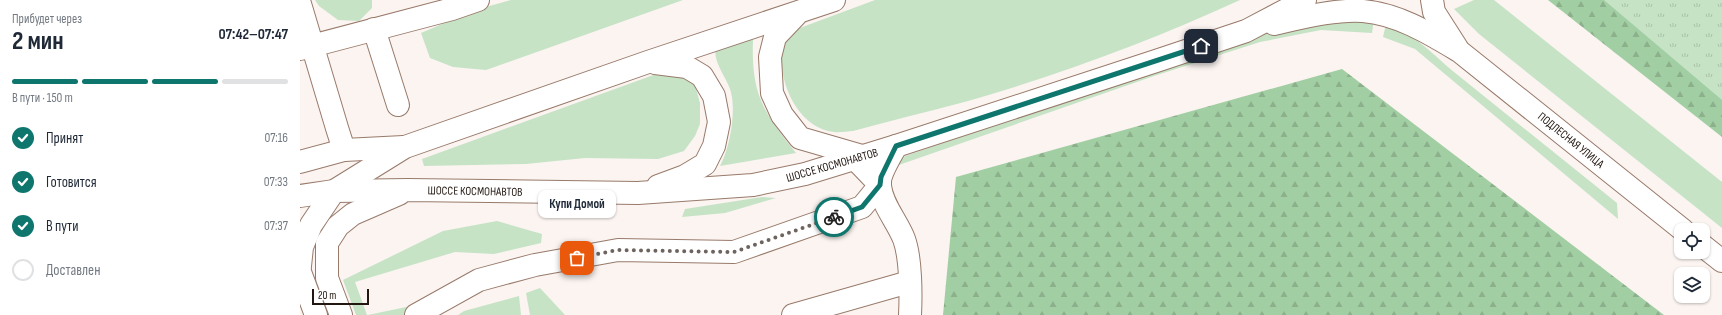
<!DOCTYPE html>
<html lang="ru">
<head>
<meta charset="utf-8">
<style>
	:root { --surface:#fff; --page:#f6f6f7; --text:#1f2937; --muted:#747a83; --line:#e0e1e3; --accent:#0f766e }
	body { margin:0; font-family:"Sofia Sans Condensed",sans-serif; background:var(--page); color:var(--text); height:100vh; display:flex; flex-direction:column; font-size:15px; white-space:nowrap }
	* { box-sizing:border-box; margin:0 }
	p { font-size:13px; color:var(--muted) }
	.icon { flex:none; width:22px; height:22px; fill:none; stroke:currentColor; stroke-width:2; stroke-linecap:round; stroke-linejoin:round }
	.map { position:relative; flex:1; overflow:hidden }
	.sheet { display:flex; flex-direction:column; background:var(--surface); width:300px }
	.sheet>* { flex:none }
	.fabs { position:absolute; left:1374px; top:223px; display:grid; gap:8px }
	.fabs a { display:grid; place-items:center; width:36px; height:36px; border-radius:8px; background:var(--surface); box-shadow:0 1px 3px #0004; font-size:20px }
	.scale { position:absolute; left:12px; bottom:10px; width:57px; box-sizing:border-box; padding-left:4px; border:2px solid #221711; border-top:0; font-size:11px; line-height:14px; white-space:nowrap; color:#221711; -webkit-text-stroke:3px #fff; paint-order:stroke }
	.pin { position:absolute; display:grid; place-items:center; width:34px; height:34px; color:#fff; margin:-17px; border-radius:8px; box-shadow:0 2px 6px #0006 }
	.courier { position:absolute; display:grid; place-items:center; width:40px; height:40px; margin:-20px; border:3px solid #0f766e; border-radius:50%; background:#fff; color:#222; box-shadow:0 1px 5px #0007 }
	.bubble { position:absolute; height:28px; border-radius:8px; background:var(--surface); box-shadow:0 1px 3px #0004; font-size:13px; font-weight:700; line-height:28px; text-align:center }
	.overview em { font-style:normal; font-weight:700 }
	.overview div { display:flex; flex-direction:column-reverse }
	.overview { display:flex; align-items:center; justify-content:space-between; height:68px; padding:0 12px }
	h1 { font-size:26px; font-weight:700; line-height:30px }
	.bar { display:grid; grid-template-columns:repeat(4,1fr); gap:6px 4px; align-content:center; height:48px; padding:0 12px }
	.bar i { height:5px; border-radius:3px; background:var(--line) }
	.bar .current { background:var(--accent) }
	.bar p { grid-column:span 4 }
	ol { padding:0 12px; list-style:none }
	li { display:flex; align-items:center; gap:12px; height:44px }
	li p { margin-inline-start:auto }
	li .icon { padding:4px; border-radius:50%; background:var(--accent); color:#fff; stroke-width:4 }
	li:last-child { color:var(--muted) }
	li i { width:22px; height:22px; border:2px solid var(--line); border-radius:50% }
	main { display:flex; flex:1; min-height:0 }
	.map>svg:first-child { display:block }
	.green { fill:#c6e3c6 }
	.forest { fill:url(#forest-firs) }
	.park { fill:url(#park-tufts) }
	.lines { fill:none; stroke-linecap:round; stroke-linejoin:round }
	.minor-casing { stroke:#987a6a; stroke-width:24 }
	.major-casing { stroke:#987a6a; stroke-width:24 }
	.minor { stroke:#fff; stroke-width:22 }
	.major { stroke:#fff; stroke-width:22 }
	.done { stroke:#6e645f; stroke-width:4; stroke-dasharray:0 7.2 }
	.route { stroke:#0f766e; stroke-width:5 }
	.labels { text-anchor:middle; stroke-width:3.5; stroke-linejoin:round; paint-order:stroke }
	.street-label { font-size:12px; fill:#221711; stroke:#fff }
</style>
</head>
<body>
<main>
<section class="sheet">
<div class="overview"><div><h1>2 мин</h1><p>Прибудет через</p></div><em>07:42–07:47</em></div>
<div class="bar"><i class="current"></i><i class="current"></i><i class="current"></i><i></i><p>В пути · 150 m</p></div>
<ol>
<li><svg class="icon" aria-label="check" viewBox="0 0 24 24"><path d="M5 12l5 5 9-10"/></svg>Принят<p>07:16</p></li>
<li><svg class="icon" aria-label="check" viewBox="0 0 24 24"><path d="M5 12l5 5 9-10"/></svg>Готовится<p>07:33</p></li>
<li><svg class="icon" aria-label="check" viewBox="0 0 24 24"><path d="M5 12l5 5 9-10"/></svg>В пути<p>07:37</p></li>
<li><i></i>Доставлен</li>
</ol>
</section>
<div class="map">
<svg width="1422" height="315" viewBox="0 0 1422 315">
	<defs>
		<pattern id="forest-firs" width="22" height="20" patternUnits="userSpaceOnUse"><rect width="22" height="20" fill="#a2cea3"/><path d="M5 1l3.5 6h-7zM16 11l3.5 6h-7z" fill="#8bb08b"/></pattern>
		<pattern id="park-tufts" width="24" height="20" patternUnits="userSpaceOnUse"><rect width="24" height="20" fill="#c6e3c6"/><path d="M3 7l-1-3M5 7V3M7 7l1-3M15 17l-1-3M17 17v-4M19 17l1-3" fill="none" stroke="#aac2a9"/></pattern>
	</defs>
	<rect width="100%" height="100%" fill="#fbf4f1"/>
	<g class="green">
		<path d="M15,0H72V8L59,21L38,20L19,6Z"/>
		<path d="M211,0H383L186,70L153,67L130,58L121,33L175,10Z"/>
		<path d="M575,0H940C864,35 785,65 705,90C655,106 603,117 553,131C547,131 540,133 534,132C497,128 476,79 483,46C484,41 487,36 489,32Z"/>
		<path d="M1174,0H1194L1422,182V228L1179,34L1154,9Z"/>
		<path d="M1074,19L1072,33L1021,30L960,42L854,76L593,167L591,161L969,30Z"/>
		<path d="M1086,24C1114,32 1136,58 1159,76C1212,119 1265,161 1317,203L1318,219L1115,49L1083,37Z"/>
		<path d="M448,34L453,40C451,94 463,112 496,153L420,166C430,148 437,109 430,89C425,75 412,61 416,46Z"/>
		<path d="M370,69L383,72L395,85L400,103V124L395,136L384,151L358,159L285,158L226,164L124,166L122,159Z"/>
		<path d="M462,197L476,198L425,213L382,217L385,209Z"/>
		<path d="M197,221L242,234L241,243L194,254L155,252L55,282L67,315H56L43,280L143,231Z"/>
		<path d="M240,288L265,315H230L226,293Z"/>
		<path d="M219,296L221,315H158L164,311Z"/>
		<path d="M111,306L105,315H68Z"/>
	</g>
	<g class="forest">
		<path d="M1248,0H1422V137Z"/>
		<path d="M1042,69L1364,315H643L656,177Z"/>
	</g>
	<path class="park" d="M1304,0H1422V100Z"/>
	<g class="lines">
		<defs>
			<g id="minor">
				<path d="M0,4L37,128L44,150"/>
				<path d="M74,29L98,105"/>
				<path d="M0,49L152,9L178,0"/>
				<path d="M596,146C591,156 578,175 580,186C582,205 597,221 604,239C611,258 611,295 610,315"/>
				<path d="M555,159L580,185"/>
				<path d="M116,315L179,280L235,265L318,250L434,252L562,207L580,185"/>
				<path d="M493,315L609,282"/>
			</g>
			<g id="major">
				<path d="M1132,0L1134,12L1157,48"/>
				<path d="M496,15L475,37L470,57L472,93L482,115L500,138L562,156"/>
				<path d="M974,24C1001,18 1035,9 1063,11C1098,14 1129,33 1159,51L1383,230"/>
				<path d="M355,63L387,67L402,76L414,96L419,122L414,146L405,164L385,176L358,186"/>
				<path d="M0,162L44,150L104,147"/>
				<path d="M0,196L34,191L108,190L338,193L453,185L505,174L596,146L856,61L946,31L1005,0"/>
				<path d="M1403,246L1422,261"/>
				<path d="M0,266L2,247L11,225L34,191L105,147L348,62L534,0"/>
				<path d="M0,272L16,315"/>
				<path d="M41,315L27,278V243L38,226L53,214L99,194"/>
			</g>
		</defs>
		<use href="#minor" class="minor-casing"/>
		<use href="#major" class="major-casing"/>
		<use href="#minor" class="minor"/>
		<use href="#major" class="major"/>
	</g>
	<g class="lines">
		<path class="done" d="M277,258L318,250L434,252L534,217"/>
		<path class="route" d="M534,217L562,207L580,185L581,177L596,146L901,46"/>
	</g>
	<g class="labels">
		<g class="street-label">
			<text transform="translate(1271 140) rotate(39)" y="4">ПОДЛЕСНАЯ УЛИЦА</text>
			<text transform="translate(532 165) rotate(-16)" y="4">ШОССЕ КОСМОНАВТОВ</text>
			<text transform="translate(175 191) rotate(1)" y="4">ШОССЕ КОСМОНАВТОВ</text>
		</g>
	</g>
</svg>
<div class="fabs">
<a><svg class="icon" aria-label="locate" viewBox="0 0 24 24"><circle cx="12" cy="12" r="6"/><path d="M12 2v4M12 18v4M2 12h4M18 12h4"/></svg></a>
<a><svg class="icon" aria-label="layers" viewBox="0 0 24 24"><path d="M12 4l9 5-9 5-9-5zM3 14l9 5 9-5"/></svg></a>
</div>
<div class="scale">20 m</div>
<div class="pin" style="left:277px;top:258px;background:#ea580c"><svg class="icon" aria-label="bag" viewBox="0 0 24 24"><path d="M5 8h14l-1 12H6zM9 8a3 3 0 0 1 6 0"/></svg></div>
<div class="pin" style="left:901px;top:46px;background:#1f2937"><svg class="icon" aria-label="home" viewBox="0 0 24 24"><path d="M3 11l9-7 9 7M6 9v11h12V9"/></svg></div>
<div class="courier" style="left:534px;top:217px"><svg class="icon" aria-label="bike" viewBox="0 0 24 24"><circle cx="6" cy="16" r="4"/><circle cx="18" cy="16" r="4"/><path d="M6 16l4-8h5l3 8M10 8l3 8H6M13 5h3"/></svg></div>
<div class="bubble" style="left:238px;top:190px;width:78px">Купи Домой</div>
</div>
</main>
</body>
</html>
